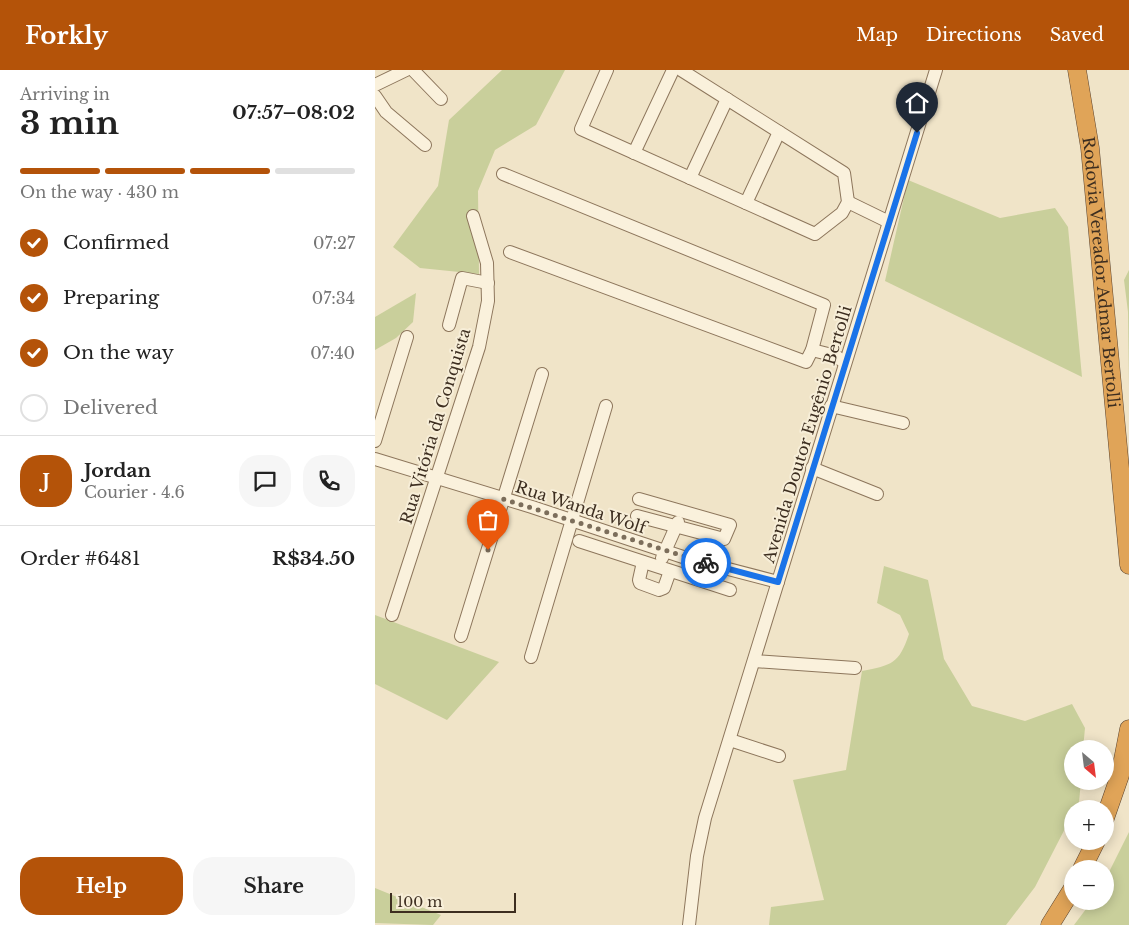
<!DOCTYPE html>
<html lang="en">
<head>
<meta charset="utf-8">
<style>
	:root { --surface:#fff; --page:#f6f6f6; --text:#222; --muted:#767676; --line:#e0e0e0; --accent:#b45309 }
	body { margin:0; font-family:"Libre Baskerville",serif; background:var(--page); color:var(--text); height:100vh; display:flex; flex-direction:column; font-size:19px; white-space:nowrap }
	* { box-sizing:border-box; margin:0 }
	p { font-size:16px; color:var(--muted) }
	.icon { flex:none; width:28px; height:28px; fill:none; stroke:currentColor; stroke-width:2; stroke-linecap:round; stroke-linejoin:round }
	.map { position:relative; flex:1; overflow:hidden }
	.drawer { display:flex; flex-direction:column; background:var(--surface); width:375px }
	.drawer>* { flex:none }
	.needle { width:32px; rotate:152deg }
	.fabs { position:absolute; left:689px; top:670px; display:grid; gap:10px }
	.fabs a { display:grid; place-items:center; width:50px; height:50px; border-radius:50%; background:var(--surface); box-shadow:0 2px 12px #0003; font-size:25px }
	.scale { position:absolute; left:15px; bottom:12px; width:126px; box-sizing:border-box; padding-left:5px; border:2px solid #3d2e20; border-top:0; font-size:14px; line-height:18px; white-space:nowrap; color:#3d2e20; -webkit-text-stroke:4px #f7eed8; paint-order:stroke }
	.pin { position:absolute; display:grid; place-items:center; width:42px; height:42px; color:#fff; margin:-51px -21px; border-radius:50% 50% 50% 0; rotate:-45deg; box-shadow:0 0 5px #0007 }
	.pin .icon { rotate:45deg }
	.courier { position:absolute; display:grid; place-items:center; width:50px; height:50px; margin:-25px; border:4px solid #1a73e8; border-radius:50%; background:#fff; color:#222; box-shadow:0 1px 6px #0007 }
	.summary em { font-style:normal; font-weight:700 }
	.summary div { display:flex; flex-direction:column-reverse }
	.summary { display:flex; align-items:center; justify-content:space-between; height:85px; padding:0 20px }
	h1 { font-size:32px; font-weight:700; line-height:38px }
	.bar { display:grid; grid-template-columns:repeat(4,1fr); gap:8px 5px; align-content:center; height:60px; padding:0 20px }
	.bar i { height:6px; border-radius:4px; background:var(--line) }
	.bar .active { background:var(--accent) }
	.bar p { grid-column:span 4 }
	.line { display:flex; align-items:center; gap:12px; padding:0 20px; border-top:1px solid var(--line) }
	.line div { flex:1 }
	.round { display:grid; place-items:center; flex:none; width:52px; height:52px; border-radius:20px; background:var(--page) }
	ol { padding:0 20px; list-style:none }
	li { display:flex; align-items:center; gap:15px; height:55px }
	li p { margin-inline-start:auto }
	li .icon { padding:5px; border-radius:50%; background:var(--accent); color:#fff; stroke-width:4 }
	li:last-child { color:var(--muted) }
	li i { width:28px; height:28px; border:2px solid var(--line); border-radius:50% }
	.button { display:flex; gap:10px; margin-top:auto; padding:10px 20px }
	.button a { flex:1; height:58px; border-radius:20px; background:var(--accent); color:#fff; font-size:20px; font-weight:700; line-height:58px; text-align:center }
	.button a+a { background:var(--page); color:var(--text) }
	header { display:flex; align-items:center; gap:30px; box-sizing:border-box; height:70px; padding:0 25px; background:var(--accent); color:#fff }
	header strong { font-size:24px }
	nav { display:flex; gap:28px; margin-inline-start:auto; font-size:18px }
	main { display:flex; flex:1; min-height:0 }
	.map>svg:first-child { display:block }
	.green { fill:#c9cf9b }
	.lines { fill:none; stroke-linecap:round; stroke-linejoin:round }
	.minor-casing { stroke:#8d765c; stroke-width:14 }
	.highway-casing { stroke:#5b4430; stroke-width:19 }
	.minor { stroke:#faf1dc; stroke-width:12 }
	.highway { stroke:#e0a458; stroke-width:18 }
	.done { stroke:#7c6e5b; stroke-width:5; stroke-dasharray:0 9 }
	.route { stroke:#1a73e8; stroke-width:6 }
	.labels { text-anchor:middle; stroke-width:4; stroke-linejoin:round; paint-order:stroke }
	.street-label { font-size:16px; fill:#3d2e20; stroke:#f7eed8 }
</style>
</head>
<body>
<header>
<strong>Forkly</strong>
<nav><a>Map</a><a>Directions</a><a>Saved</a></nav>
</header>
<main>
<section class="drawer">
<div class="summary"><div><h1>3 min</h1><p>Arriving in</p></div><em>07:57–08:02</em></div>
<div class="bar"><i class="active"></i><i class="active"></i><i class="active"></i><i></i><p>On the way · 430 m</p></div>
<ol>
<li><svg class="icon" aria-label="check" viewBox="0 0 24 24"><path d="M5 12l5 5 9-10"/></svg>Confirmed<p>07:27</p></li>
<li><svg class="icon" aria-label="check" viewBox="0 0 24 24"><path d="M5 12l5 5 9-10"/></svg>Preparing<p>07:34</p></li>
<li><svg class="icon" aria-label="check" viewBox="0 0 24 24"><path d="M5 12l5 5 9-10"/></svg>On the way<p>07:40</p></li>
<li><i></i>Delivered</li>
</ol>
<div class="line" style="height:90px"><b class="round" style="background:var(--accent);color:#fff">J</b><div><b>Jordan</b><p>Courier · 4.6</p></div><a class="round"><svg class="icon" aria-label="chat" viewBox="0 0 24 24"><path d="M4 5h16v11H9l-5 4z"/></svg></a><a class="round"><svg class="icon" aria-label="phone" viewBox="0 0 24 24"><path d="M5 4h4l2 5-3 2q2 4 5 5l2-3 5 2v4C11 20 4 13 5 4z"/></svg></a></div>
<div class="line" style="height:65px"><div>Order #6481</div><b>R$34.50</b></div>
<div class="button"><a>Help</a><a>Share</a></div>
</section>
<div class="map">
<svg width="754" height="855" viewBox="0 0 754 855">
	<rect width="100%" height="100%" fill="#f0e4c8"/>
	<g class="green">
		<path d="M127,0H190L161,55L120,80L103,121L104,204L45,198L18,177L63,116L74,50Z"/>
		<path d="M533,110L625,148L680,138L693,157L707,307L510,211Z"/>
		<path d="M754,200V317L753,242L749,210Z"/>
		<path d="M41,223L38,252L21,268L0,280V247Z"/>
		<path d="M509,496L553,510L569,589L597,636L650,651L697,634L710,658L708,679H698V711H706L704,732L700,739H698L697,745L660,817L631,855H394L396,837L449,830L418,710L471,700L487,601C517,595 524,594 534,564L525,545L502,533Z"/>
		<path d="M0,545L124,592L72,650L0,614Z"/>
		<path d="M754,762V855H699L717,831H730V810Z"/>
		<path d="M0,818L66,845L58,855L0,853Z"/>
	</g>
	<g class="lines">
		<defs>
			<g id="minor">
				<path d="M38,0L66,29"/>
				<path d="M232,0L206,59L440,164L467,143L473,132L469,103L306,0"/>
				<path d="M0,15L31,0"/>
				<path d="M0,26L11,42L50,75"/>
				<path d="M259,83L298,0"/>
				<path d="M128,104L449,235L437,280L431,292L135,182"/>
				<path d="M315,108L352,29"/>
				<path d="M473,132L514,152"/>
				<path d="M371,133L404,62"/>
				<path d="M74,255L87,208L113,213"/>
				<path d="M437,280L461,286L470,293"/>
				<path d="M456,336L528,353"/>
				<path d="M0,371L32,267"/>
				<path d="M0,389L157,437L311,488L403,512"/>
				<path d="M437,398L502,424"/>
				<path d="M262,446L349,469L355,455L264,429"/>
				<path d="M204,471L355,520"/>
				<path d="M287,488L303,452"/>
				<path d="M268,492L264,510L265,513L284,520L289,518L295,501"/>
				<path d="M17,545L104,277L113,231L112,193L98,146"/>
				<path d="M86,566L167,304"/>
				<path d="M156,587L231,336"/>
				<path d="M379,591L480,598"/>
				<path d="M355,670L404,686"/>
				<path d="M314,855L322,786L330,748L561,0"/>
			</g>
			<g id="highway">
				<path id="s1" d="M702,0L715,78L754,495"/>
				<path d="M730,748L745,705L754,659"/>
				<path d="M707,799L721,771"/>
				<path d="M675,855L698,818"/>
			</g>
		</defs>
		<use href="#minor" class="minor-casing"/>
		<use href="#highway" class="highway-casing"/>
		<use href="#minor" class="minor"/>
		<use href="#highway" class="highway"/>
	</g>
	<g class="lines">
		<path class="done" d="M113,480L128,429L331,493"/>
		<path class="route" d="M331,493L403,512L542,63"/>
	</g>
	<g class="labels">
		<g class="street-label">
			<text dy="6" stroke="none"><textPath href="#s1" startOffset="204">Rodovia Vereador Admar Bertolli</textPath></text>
			<text transform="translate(60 356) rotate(-73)" y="6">Rua Vitória da Conquista</text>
			<text transform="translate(432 364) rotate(-73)" y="6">Avenida Doutor Eugênio Bertolli</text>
			<text transform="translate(206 437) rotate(18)" y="6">Rua Wanda Wolf</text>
		</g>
	</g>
</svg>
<div class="fabs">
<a><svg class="needle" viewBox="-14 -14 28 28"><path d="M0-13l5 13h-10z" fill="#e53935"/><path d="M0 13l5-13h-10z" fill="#767676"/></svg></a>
<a>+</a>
<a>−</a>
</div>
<div class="scale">100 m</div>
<div class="pin" style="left:113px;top:480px;background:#ea580c"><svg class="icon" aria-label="bag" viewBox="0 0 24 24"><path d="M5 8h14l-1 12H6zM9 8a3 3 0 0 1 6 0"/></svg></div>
<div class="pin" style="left:542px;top:63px;background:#1f2937"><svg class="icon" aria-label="home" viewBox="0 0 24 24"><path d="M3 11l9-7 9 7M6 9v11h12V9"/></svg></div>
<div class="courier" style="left:331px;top:493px"><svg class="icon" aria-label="bike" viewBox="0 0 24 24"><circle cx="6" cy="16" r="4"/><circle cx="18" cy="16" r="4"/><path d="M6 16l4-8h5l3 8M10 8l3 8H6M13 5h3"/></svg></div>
</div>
</main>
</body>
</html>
